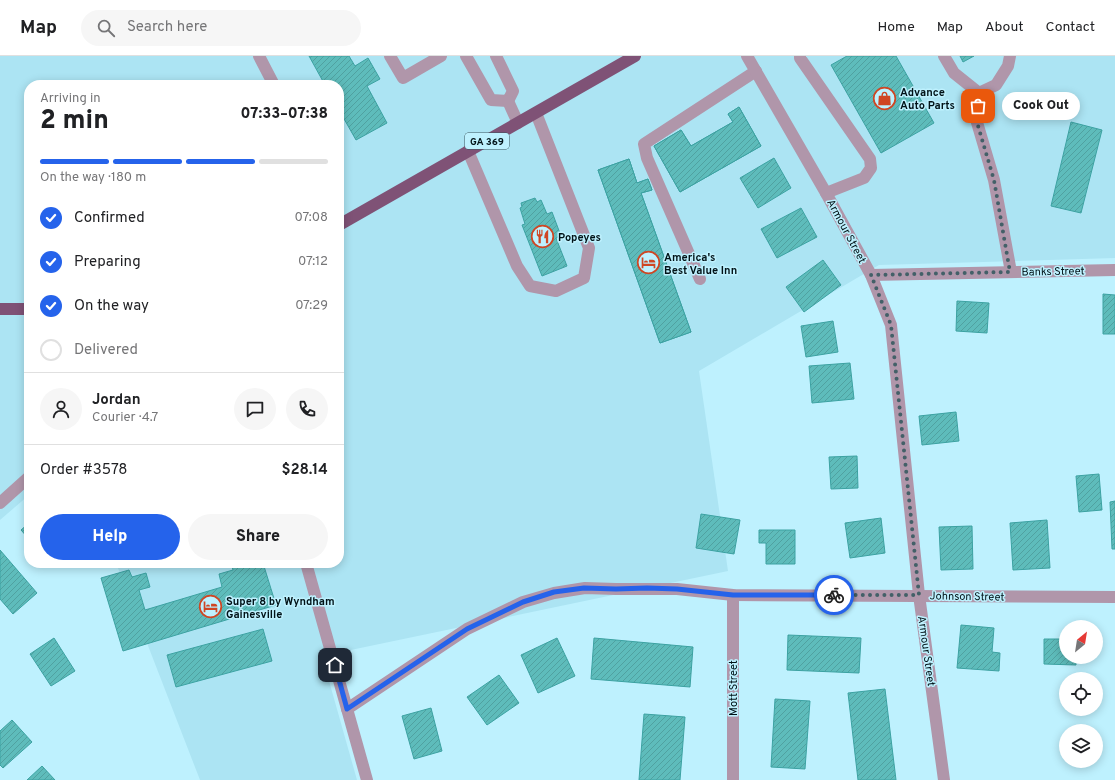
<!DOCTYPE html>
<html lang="en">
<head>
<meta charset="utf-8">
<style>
	:root { --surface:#fff; --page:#f6f6f6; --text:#202124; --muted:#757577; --line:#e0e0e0; --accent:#2563eb }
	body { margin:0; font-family:Overpass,sans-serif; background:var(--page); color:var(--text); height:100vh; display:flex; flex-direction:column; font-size:15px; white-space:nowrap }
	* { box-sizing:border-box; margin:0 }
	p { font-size:13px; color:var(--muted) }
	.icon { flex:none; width:22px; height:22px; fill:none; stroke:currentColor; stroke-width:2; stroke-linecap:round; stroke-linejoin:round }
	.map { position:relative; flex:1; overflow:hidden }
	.details { position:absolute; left:24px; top:24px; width:320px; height:488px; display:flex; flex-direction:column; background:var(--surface); border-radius:16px; box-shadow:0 2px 10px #0003 }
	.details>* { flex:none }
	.needle { width:26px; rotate:30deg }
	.controls { position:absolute; left:1059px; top:564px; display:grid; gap:8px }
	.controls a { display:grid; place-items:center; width:44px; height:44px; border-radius:50%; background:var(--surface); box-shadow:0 2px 10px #0003; font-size:20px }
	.pin { position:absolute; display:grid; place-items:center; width:34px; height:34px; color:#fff; margin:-17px; border-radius:8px; box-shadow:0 2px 6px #0006 }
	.courier { position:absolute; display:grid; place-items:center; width:40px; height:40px; margin:-20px; border:3px solid #2563eb; border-radius:50%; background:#fff; color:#222; box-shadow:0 1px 5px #0007 }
	.bubble { position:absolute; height:28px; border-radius:14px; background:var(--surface); box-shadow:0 2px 10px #0003; font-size:13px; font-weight:800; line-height:28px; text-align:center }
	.headline em { font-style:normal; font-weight:800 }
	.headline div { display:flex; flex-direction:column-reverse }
	.headline { display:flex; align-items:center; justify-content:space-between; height:68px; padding:0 16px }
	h1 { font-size:26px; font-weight:800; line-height:30px }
	.bar { display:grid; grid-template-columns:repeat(4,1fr); gap:6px 4px; align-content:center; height:48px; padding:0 16px }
	.bar i { height:5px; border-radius:3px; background:var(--line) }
	.bar .active { background:var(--accent) }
	.bar p { grid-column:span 4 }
	.line { display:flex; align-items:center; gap:10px; padding:0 16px; border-top:1px solid var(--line) }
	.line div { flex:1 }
	.round { display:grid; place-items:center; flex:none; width:42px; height:42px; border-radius:21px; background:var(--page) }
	ol { padding:0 16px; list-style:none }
	li { display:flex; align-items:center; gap:12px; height:44px }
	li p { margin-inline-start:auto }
	li .icon { padding:4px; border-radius:50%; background:var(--accent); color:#fff; stroke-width:4 }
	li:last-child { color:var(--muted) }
	li i { width:22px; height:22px; border:2px solid var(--line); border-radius:50% }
	.primary-button { display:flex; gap:8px; margin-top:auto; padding:8px 16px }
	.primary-button a { flex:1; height:46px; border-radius:24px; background:var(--accent); color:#fff; font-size:16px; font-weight:800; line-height:46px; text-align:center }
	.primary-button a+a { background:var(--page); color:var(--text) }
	header { display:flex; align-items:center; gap:24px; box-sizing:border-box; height:56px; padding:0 20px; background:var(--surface); border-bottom:1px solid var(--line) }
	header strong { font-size:19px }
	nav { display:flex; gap:22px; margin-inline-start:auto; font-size:14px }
	.search { width:280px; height:36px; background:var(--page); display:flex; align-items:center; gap:10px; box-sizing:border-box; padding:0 14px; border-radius:22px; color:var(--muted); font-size:15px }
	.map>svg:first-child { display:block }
	.built { fill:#ace4f3 }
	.building { fill:url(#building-hatch); stroke:#3ca2a2 }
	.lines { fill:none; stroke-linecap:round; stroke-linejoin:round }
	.lane { stroke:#b096aa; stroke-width:12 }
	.street { stroke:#b096aa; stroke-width:12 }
	.primary { stroke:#7f5276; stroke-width:12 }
	.done { stroke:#436068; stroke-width:4; stroke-dasharray:0 7.2 }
	.route { stroke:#2563eb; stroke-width:5 }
	.labels { text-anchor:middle; stroke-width:3; stroke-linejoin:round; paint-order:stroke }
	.shield { fill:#bef1fe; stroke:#3a555c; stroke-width:1 }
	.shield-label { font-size:10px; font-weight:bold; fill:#011217 }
	.poi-label { font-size:11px; font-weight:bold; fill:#011217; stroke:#bef1fe; text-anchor:start }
	.street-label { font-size:11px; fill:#011217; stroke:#bef1fe }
</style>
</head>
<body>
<header>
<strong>Map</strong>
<div class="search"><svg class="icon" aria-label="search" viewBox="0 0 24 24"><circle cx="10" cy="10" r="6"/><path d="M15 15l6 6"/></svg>Search here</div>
<nav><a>Home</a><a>Map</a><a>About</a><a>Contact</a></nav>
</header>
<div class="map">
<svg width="1115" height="724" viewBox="0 0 1115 724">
	<defs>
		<pattern id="building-hatch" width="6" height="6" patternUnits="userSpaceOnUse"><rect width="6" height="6" fill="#5ebcbb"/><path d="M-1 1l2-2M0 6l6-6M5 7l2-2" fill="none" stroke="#50a1a0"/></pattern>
	</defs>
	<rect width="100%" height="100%" fill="#bef1fe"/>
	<path class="built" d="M0,0H1115V202L879,209L699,315L728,515L322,600L357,724H200L116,507H339V29H29V439L0,464Z"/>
	<g class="building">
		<path d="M309,0H349L355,10L368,2L380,23L367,30L387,67L356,84L339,54V29H325Z"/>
		<path d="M847,0H896L934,67L881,97L831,9Z"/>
		<path d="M960,0H974L963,6Z"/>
		<path d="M739,51L761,90L680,136L654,90L681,74L691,90L733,66L728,58Z"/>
		<path d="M739,51L761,90L680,136L654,90L681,74L691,90L733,66L728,58Z"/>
		<path d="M1071,66L1102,74L1081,157L1051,150Z"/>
		<path d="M774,102L791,132L758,152L740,122Z"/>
		<path d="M629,103L637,127L648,123L652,134L641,137L691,276L660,287L598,114Z"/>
		<path d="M629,103L637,127L648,123L652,134L641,137L691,276L660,287L598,114Z"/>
		<path d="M535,142L537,146L541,144L547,158L552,156L561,180L556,182L567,210L542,220L522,169L525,168L520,152L522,151L521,147Z"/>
		<path d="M801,152L817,181L777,202L761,173Z"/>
		<path d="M823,204L841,229L804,256L786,231Z"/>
		<path d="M1103,238L1115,239V278H1103Z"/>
		<path d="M957,245L989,247L987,277L956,275Z"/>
		<path d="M833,265L838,296L806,301L801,270Z"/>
		<path d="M850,307L854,343L812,347L809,310Z"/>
		<path d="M956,356L959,385L922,389L919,360Z"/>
		<path d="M857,400L858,432L831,433L829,401Z"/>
		<path d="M1099,418L1102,454L1079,456L1076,420Z"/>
		<path d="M1115,445V493H1112L1110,446Z"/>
		<path d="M701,458L740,464L734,498L696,492Z"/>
		<path d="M881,462L885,497L850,502L845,467Z"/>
		<path d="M1047,464L1050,512L1013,514L1010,467Z"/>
		<path d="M29,467V483L21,474Z"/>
		<path d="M972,470L973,513L941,514L939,471Z"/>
		<path d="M759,474H795V508H766V487H759Z"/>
		<path d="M0,494L37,537L13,558L0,543Z"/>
		<path d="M231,507H263L276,549L123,595L101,522L129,514L132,521L146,517L150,531L139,534L145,554L222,531L219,518L233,514Z"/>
		<path d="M961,569L994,572L992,596L1000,597L999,615L957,612Z"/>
		<path d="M263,573L272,605L176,631L167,599Z"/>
		<path d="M788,579L861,582L859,617L787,614Z"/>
		<path d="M54,582L75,615L51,630L30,598Z"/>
		<path d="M557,582L575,620L538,637L521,599Z"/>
		<path d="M594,582L693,591L690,631L591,623Z"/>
		<path d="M1044,583H1066V601H1076V609L1044,608Z"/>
		<path d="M499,619L519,647L487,669L467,641Z"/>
		<path d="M885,633L896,724H858L848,637Z"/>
		<path d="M775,643L810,645L805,713L771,711Z"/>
		<path d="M431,652L442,695L414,703L402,660Z"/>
		<path d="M644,658L685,661L680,724H639Z"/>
		<path d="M12,664L32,686L3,712L0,709V675Z"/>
		<path d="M42,710L55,724H27Z"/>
	</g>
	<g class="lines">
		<g class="lane">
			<path d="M259,0L274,29"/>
			<path d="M390,0L403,22L441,0"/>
			<path d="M466,0L491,44L508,45L513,35L496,0"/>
			<path d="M800,0V2L870,103L871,112L864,122L826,137"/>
			<path d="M944,0L954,17L979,37"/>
			<path d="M979,37L976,63L994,124L1011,216"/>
			<path d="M979,37L996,29L1008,10L1010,0"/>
			<path d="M508,45L518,67"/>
			<path d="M468,95L517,210L530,230L556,235L584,222L589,192L536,57"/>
			<path d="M700,223L647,102L644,88L756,15"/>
		</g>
		<g class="street">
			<path d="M747,0L826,137L871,219L891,269L919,539L944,724"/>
			<path d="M871,219L1115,214"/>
			<path d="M0,447L29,421"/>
			<path d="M306,507L367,724"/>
			<path d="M347,653L467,573L523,546L554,537L585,532L616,533H677L733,539L1115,541"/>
			<path d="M733,724V539"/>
		</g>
		<g class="primary">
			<path d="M339,169L635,0"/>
			<path d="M0,253H29"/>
		</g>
	</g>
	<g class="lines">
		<path class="done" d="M834,539H919L891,269L871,219L1010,216L994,124L976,63L978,50"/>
		<path class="route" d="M335,609L347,653L467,573L523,546L554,536L584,532L616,533L647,532L677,533L733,539H834"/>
	</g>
	<defs>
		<symbol id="shop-ring" viewBox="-11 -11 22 22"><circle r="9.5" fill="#bef1fe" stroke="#cf4623" stroke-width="1.5"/><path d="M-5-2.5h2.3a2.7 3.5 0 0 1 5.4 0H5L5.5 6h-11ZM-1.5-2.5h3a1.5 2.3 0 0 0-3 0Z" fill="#cf4623"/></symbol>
		<symbol id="restaurant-ring" viewBox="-11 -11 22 22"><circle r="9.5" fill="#bef1fe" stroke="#cf4623" stroke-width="1.5"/><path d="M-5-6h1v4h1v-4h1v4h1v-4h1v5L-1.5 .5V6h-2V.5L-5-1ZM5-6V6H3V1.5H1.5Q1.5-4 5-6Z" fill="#cf4623"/></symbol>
		<symbol id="hotel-ring" viewBox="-11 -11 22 22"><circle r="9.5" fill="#bef1fe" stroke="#cf4623" stroke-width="1.5"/><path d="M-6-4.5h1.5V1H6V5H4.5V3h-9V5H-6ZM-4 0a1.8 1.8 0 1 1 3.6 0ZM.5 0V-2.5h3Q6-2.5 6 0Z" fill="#cf4623"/></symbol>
	</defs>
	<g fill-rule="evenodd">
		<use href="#shop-ring" x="872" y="30" width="25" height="25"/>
		<use href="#restaurant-ring" x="530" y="168" width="25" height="25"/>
		<use href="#hotel-ring" x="636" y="194" width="25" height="25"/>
		<use href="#hotel-ring" x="198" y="538" width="25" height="25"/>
	</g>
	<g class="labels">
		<rect class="shield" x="465" y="77" width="44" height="16" rx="3"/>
		<g class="shield-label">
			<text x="487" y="89">GA 369</text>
		</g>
		<g class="poi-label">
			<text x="900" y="40">Advance<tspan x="900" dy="13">Auto Parts</tspan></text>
			<text x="558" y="185">Popeyes</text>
			<text x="664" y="205">America's<tspan x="664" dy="13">Best Value Inn</tspan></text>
			<text x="226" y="549">Super 8 by Wyndham<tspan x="226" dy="13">Gainesville</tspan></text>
		</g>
		<g class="street-label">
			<text transform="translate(847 175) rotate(62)" y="4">Armour Street</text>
			<text transform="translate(1053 215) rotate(-1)" y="4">Banks Street</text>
			<text transform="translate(967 540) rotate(1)" y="4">Johnson Street</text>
			<text transform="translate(927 595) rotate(82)" y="4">Armour Street</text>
			<text transform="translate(733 632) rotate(-90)" y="4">Mott Street</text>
		</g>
	</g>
</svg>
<div class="controls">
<a><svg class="needle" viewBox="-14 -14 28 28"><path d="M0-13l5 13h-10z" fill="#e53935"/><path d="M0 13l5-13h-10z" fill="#757577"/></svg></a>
<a><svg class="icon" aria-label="locate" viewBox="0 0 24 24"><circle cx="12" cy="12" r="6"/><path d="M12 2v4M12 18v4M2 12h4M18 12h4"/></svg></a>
<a><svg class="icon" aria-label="layers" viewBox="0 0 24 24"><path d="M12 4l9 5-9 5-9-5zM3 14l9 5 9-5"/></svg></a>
</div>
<div class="pin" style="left:978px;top:50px;background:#ea580c"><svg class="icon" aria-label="bag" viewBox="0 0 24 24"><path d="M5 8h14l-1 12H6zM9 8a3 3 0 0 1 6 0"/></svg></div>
<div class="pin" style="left:335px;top:609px;background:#1f2937"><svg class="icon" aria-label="home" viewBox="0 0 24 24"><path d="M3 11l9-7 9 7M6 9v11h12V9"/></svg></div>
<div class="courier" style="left:834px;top:539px"><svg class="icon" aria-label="bike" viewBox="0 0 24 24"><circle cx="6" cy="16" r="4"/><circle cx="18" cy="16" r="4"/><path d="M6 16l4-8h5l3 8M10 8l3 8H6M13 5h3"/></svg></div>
<div class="bubble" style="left:1002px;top:36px;width:78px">Cook Out</div>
<section class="details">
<div class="headline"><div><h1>2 min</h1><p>Arriving in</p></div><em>07:33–07:38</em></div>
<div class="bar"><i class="active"></i><i class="active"></i><i class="active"></i><i></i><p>On the way · 180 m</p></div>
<ol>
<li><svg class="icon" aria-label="check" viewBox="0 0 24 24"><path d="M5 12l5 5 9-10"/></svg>Confirmed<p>07:08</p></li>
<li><svg class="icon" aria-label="check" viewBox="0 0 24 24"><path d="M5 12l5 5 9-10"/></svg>Preparing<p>07:12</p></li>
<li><svg class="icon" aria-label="check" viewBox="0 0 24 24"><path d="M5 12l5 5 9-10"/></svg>On the way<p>07:29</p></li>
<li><i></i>Delivered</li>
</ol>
<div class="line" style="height:72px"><a class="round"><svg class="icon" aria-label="person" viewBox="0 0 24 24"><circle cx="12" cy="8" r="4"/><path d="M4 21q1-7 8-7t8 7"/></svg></a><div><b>Jordan</b><p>Courier · 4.7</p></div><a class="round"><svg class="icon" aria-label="chat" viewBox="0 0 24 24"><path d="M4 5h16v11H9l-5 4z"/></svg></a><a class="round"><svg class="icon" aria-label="phone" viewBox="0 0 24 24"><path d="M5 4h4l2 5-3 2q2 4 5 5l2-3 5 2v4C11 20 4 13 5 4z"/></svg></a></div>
<div class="line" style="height:52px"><div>Order #3578</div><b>$28.14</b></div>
<div class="primary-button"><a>Help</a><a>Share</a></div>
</section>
</div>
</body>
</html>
